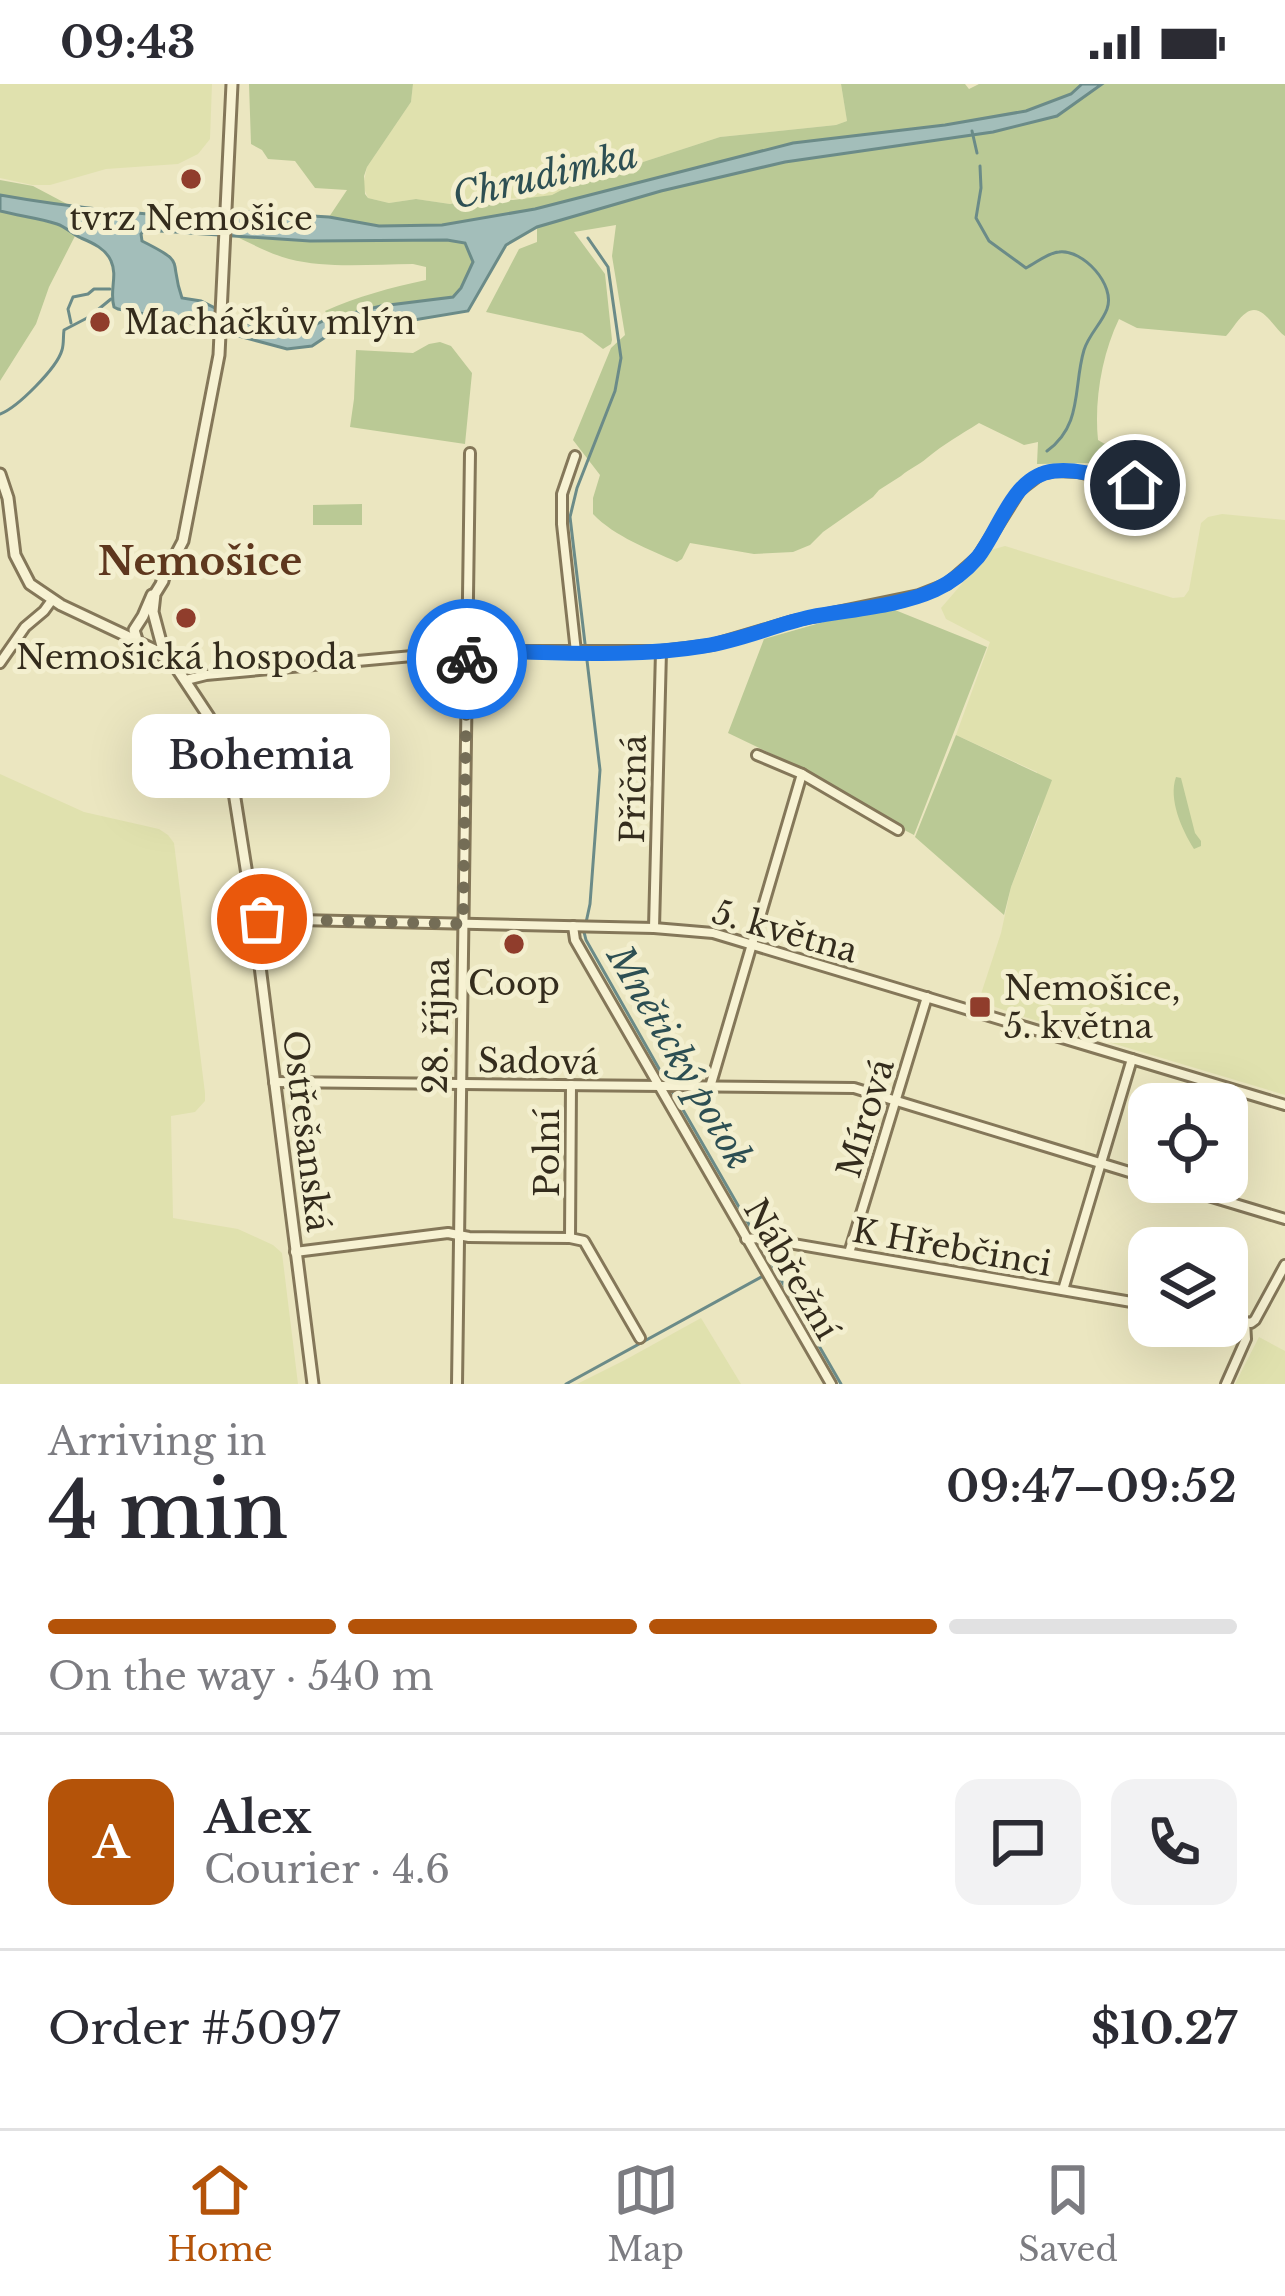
<!DOCTYPE html>
<html lang="en">
<head>
<meta charset="utf-8">
<style>
	:root { --surface:#fff; --page:#f2f2f3; --text:#2b2b33; --muted:#7c7c81; --line:#e1e1e2; --accent:#b45309 }
	body { margin:0; font-family:"Libre Baskerville",serif; background:var(--page); color:var(--text); height:100vh; display:flex; flex-direction:column; font-size:45px; white-space:nowrap }
	* { box-sizing:border-box; margin:0 }
	p { font-size:39px; color:var(--muted) }
	.icon { flex:none; width:66px; height:66px; fill:none; stroke:currentColor; stroke-width:2; stroke-linecap:round; stroke-linejoin:round }
	.map { position:relative; height:1300px; overflow:hidden }
	.sheet { display:flex; flex-direction:column; background:var(--surface); flex:1 }
	.sheet>* { flex:none }
	.buttons { position:absolute; left:1128px; top:999px; display:grid; gap:24px }
	.buttons a { display:grid; place-items:center; width:120px; height:120px; border-radius:24px; background:var(--surface); box-shadow:0 12px 48px #0002; font-size:60px }
	.pin { position:absolute; display:grid; place-items:center; width:102px; height:102px; color:#fff; margin:-51px; border:6px solid #fff; border-radius:50%; box-shadow:0 3px 12px #0007 }
	.courier { position:absolute; display:grid; place-items:center; width:120px; height:120px; margin:-60px; border:9px solid #1a73e8; border-radius:50%; background:#fff; color:#222; box-shadow:0 3px 15px #0007 }
	.bubble { position:absolute; height:84px; border-radius:24px; background:var(--surface); box-shadow:0 12px 48px #0002; font-size:39px; font-weight:600; line-height:84px; text-align:center }
	.headline em { font-style:normal; font-weight:600 }
	.headline div { display:flex; flex-direction:column-reverse }
	.headline { display:flex; align-items:center; justify-content:space-between; height:204px; padding:0 48px }
	h1 { font-size:78px; font-weight:600; line-height:90px }
	.bar { display:grid; grid-template-columns:repeat(4,1fr); gap:18px 12px; align-content:center; height:144px; padding:0 48px }
	.bar i { height:15px; border-radius:9px; background:var(--line) }
	.bar .on { background:var(--accent) }
	.bar p { grid-column:span 4 }
	.line { display:flex; align-items:center; gap:30px; padding:0 48px; border-top:3px solid var(--line) }
	.line div { flex:1 }
	.round { display:grid; place-items:center; flex:none; width:126px; height:126px; border-radius:24px; background:var(--page) }
	.status { display:flex; justify-content:space-between; align-items:center; height:84px; padding:0 60px; background:var(--surface); direction:ltr }
	.status svg { height:33px; fill:currentColor }
	.dock { display:flex; justify-content:space-around; align-items:center; height:168px; border-top:3px solid var(--line); background:var(--surface); font-size:33px; color:var(--muted) }
	.dock a { display:grid; justify-items:center; gap:6px }
	.dock .on { color:var(--accent) }
	.map>svg:first-child { display:block }
	.farmland { fill:#e0e1ae }
	.green { fill:#bac995 }
	.water { fill:#a3beba; stroke:#6b8b88; stroke-width:3; fill-rule:evenodd }
	.lines { fill:none; stroke-linecap:round; stroke-linejoin:round }
	.stream { stroke:#6b8b88; stroke-width:3 }
	.minor-casing { stroke:#847759; stroke-width:14 }
	.tertiary-casing { stroke:#847759; stroke-width:15 }
	.minor { stroke:#f7f2d3; stroke-width:8 }
	.tertiary { stroke:#f7f2d3; stroke-width:9 }
	.done { stroke:#746d56; stroke-width:12; stroke-dasharray:0 21.6 }
	.route { stroke:#1a73e8; stroke-width:15 }
	.poi-dot { fill:#903d2c; stroke:#f3efcf; stroke-width:4.5 }
	.labels { text-anchor:middle; stroke-width:10; stroke-linejoin:round; paint-order:stroke }
	.poi-label { font-size:33px; fill:#342c1d; stroke:#f3efcf }
	.street-label { font-size:33px; fill:#342c1d; stroke:#f3efcf }
	.water-label { font-size:36px; font-style:italic; fill:#2d4f53; stroke:#f3efcf }
	.quarter-label { font-size:39px; font-weight:bold; fill:#5e371e; stroke:#f3efcf }
</style>
</head>
<body>
<div class="status"><b>09:43</b><svg viewBox="0 0 49 12"><path d="M0 12V9h3v3zM5 12V6h3v6zM10 12V3h3v9zM15 12V0h3v12zM26 1h20v11H26zM47 4h2v5h-2z"/></svg></div>
<div class="map">
<svg width="1285" height="1300" viewBox="0 0 1285 1300">
	<rect width="100%" height="100%" fill="#ebe6c0"/>
	<g class="farmland">
		<path d="M0,0H212L210,55L198,70L178,80L106,85L50,101H32L0,94Z"/>
		<path d="M413,0H841L847,37L836,41L720,53L569,102L552,111L534,114L478,115L450,120L416,115L389,119L368,114L363,102L367,83L411,18Z"/>
		<path d="M1222,430L1285,436V1011L1018,931L984,919L980,913L1001,849L1011,803L1039,733L1037,688L956,651L990,558L946,535L941,524L991,466L1005,462L1173,514L1184,513L1189,506L1201,439L1208,433Z"/>
		<path d="M0,690L84,728L159,745L168,751L174,759L205,1009V1017L195,1028L171,1032L173,1134L238,1145L273,1161L282,1169L298,1300H0Z"/>
		<path d="M701,1234L741,1300H577L625,1276Z"/>
		<path d="M1259,1253L1285,1267V1300H1235Z"/>
	</g>
	<g class="green">
		<path d="M249,0H413L411,18L367,83L364,92L365,110L368,114L389,119L416,115L450,120L478,115L513,116L552,111L569,102L720,53L836,41L847,37L841,0H965L969,5L979,0H1082L1071,10L1026,27L945,41L793,59L535,125L442,141L379,142L329,133L347,106L315,104L295,77L268,75L262,66L251,60Z"/>
		<path d="M1102,0H1285V252C1274,245 1262,217 1246,229C1239,233 1232,246 1226,252L1137,244L1119,235C1102,270 1094,317 1098,356L1117,367L1128,386L1093,379L1037,380L1038,358L1024,361L979,339C960,351 944,360 927,374C918,382 910,384 901,392L879,406L873,413L823,448L810,461L793,468L754,470L690,459L682,475L677,478C649,465 615,453 593,430V414L600,391L573,356L611,264L625,251L612,172L616,141L574,148L605,190L612,256L611,260L603,265L582,249L486,228L519,165L537,158V143L661,106L785,78L993,48L1057,32Z"/>
		<path d="M0,96L33,102L67,120H45L0,111Z"/>
		<path d="M0,127L62,141L75,152L49,203L36,240L0,297Z"/>
		<path d="M237,153L310,157L447,156L465,159L473,178L461,204L453,213L381,222L331,235L325,227C358,212 390,204 426,196V183L413,180C373,180 328,185 289,175C271,170 254,161 237,153Z"/>
		<path d="M440,258L451,262L472,289L465,360L350,343L354,315L356,266L413,269L429,260Z"/>
		<path d="M362,420V441H313V421Z"/>
		<path d="M895,526L987,563L914,751L869,728L809,688L728,649L764,555L827,537Z"/>
		<path d="M956,651L1052,696L1011,803L1004,831L915,753Z"/>
		<path d="M1176,693L1181,694L1195,749L1201,757V762L1194,765C1182,746 1168,715 1176,693Z"/>
	</g>
	<path class="water" d="M1082,0H1102L1057,32L993,48L785,78L661,107L537,143L506,161L468,227L330,250L312,262L287,265L183,237L118,225L114,223C109,207 118,192 111,177C106,165 93,159 81,154C72,150 66,143 57,140C39,134 19,132 0,127V111C78,125 157,132 236,136L246,128L329,133L379,142L442,141L535,125L793,59L945,41L1026,27L1071,10ZM145,146L310,157L447,156L465,159L473,178L461,204L453,213L381,222L325,236L290,253L241,237L201,217L182,214C168,174 188,180 142,157L141,150Z"/>
	<g class="lines">
		<g class="stream">
			<path d="M972,47L977,69"/>
			<path d="M980,82L981,104L976,134L989,157L1026,184C1036,179 1049,168 1059,168C1083,165 1116,201 1107,225C1102,239 1089,250 1084,266C1073,303 1083,341 1047,367"/>
			<path d="M588,154L608,183L621,274L615,307L577,404L570,433L600,686L590,820L584,848L586,856L666,997"/>
			<path d="M71,239L68,225L73,213L88,210L94,205H110"/>
			<path d="M0,330C17,324 57,284 62,266C64,260 63,253 64,246L89,233L111,215"/>
			<path d="M671,1005L841,1300"/>
			<path d="M566,1300L774,1186"/>
		</g>
		<defs>
			<g id="minor">
				<path d="M575,372L562,410V440L576,568"/>
				<path d="M0,579L25,543L44,527L52,516"/>
				<path d="M186,596L206,591L467,567H661L712,561L793,537L919,511L947,500L978,473L1020,406L1041,390L1056,387L1078,388L1178,412"/>
				<path d="M802,690L898,746"/>
				<path d="M254,835L654,844L713,849L1285,1021"/>
				<path d="M573,842L575,856L831,1300"/>
				<path d="M654,844L661,567"/>
				<path d="M274,998L854,1004L1149,1094"/>
				<path d="M571,1001L570,1154L584,1157L640,1254"/>
				<path d="M710,1003L802,690L757,671"/>
				<path d="M1162,1098L1285,1135"/>
				<path d="M746,1155L759,1154L1149,1221"/>
				<path d="M295,1168L448,1149L469,1153L570,1154"/>
				<path d="M849,1169L927,913"/>
				<path d="M1063,1206L1132,975"/>
				<path d="M1227,1235L1251,1239L1255,1236L1285,1181"/>
				<path d="M457,1300L470,369"/>
				<path d="M1226,1300L1246,1255L1245,1238"/>
			</g>
			<g id="tertiary">
				<path d="M0,390L8,414L15,471L30,500L61,521L131,554C142,562 154,563 163,572"/>
				<path d="M162,497L183,457L219,271L232,0"/>
				<path d="M163,497L155,510L153,528L162,562L209,633L223,664L233,702L254,835L313,1300"/>
				<path d="M138,559L134,546L143,532L152,511"/>
			</g>
		</defs>
		<use href="#minor" class="minor-casing"/>
		<use href="#tertiary" class="tertiary-casing"/>
		<use href="#minor" class="minor"/>
		<use href="#tertiary" class="tertiary"/>
	</g>
	<g class="lines">
		<path class="done" d="M262,835L463,840L467,575"/>
		<path class="route" d="M467,575V567C545,567 627,575 704,562C740,557 774,541 810,533C851,525 897,523 935,506C952,498 966,487 978,473C1000,445 1013,391 1054,387C1081,384 1109,395 1135,401"/>
	</g>
	<g class="poi-dot">
		<circle cx="191" cy="95" r="12"/>
		<circle cx="100" cy="238" r="12"/>
		<circle cx="186" cy="534" r="12"/>
		<circle cx="514" cy="860" r="12"/>
		<rect x="968" y="911" width="24" height="24" rx="6"/>
	</g>
	<g class="labels">
		<g class="poi-label">
			<text x="191" y="146">tvrz Nemošice</text>
			<text x="124" y="250" text-anchor="start">Macháčkův mlýn</text>
			<text x="186" y="585">Nemošická hospoda</text>
			<text x="514" y="911">Coop</text>
			<text x="1004" y="916" text-anchor="start">Nemošice,<tspan x="1004" dy="38">5. května</tspan></text>
		</g>
		<g class="street-label">
			<text transform="translate(633 705) rotate(-89)" y="12">Příčná</text>
			<text transform="translate(785 847) rotate(16)" y="12">5. května</text>
			<text transform="translate(436 942) rotate(-89)" y="12">28. října</text>
			<text transform="translate(538 977) rotate(1)" y="12">Sadová</text>
			<text transform="translate(865 1034) rotate(-73)" y="12">Mírová</text>
			<text transform="translate(307 1047) rotate(83)" y="12">Ostřešanská</text>
			<text transform="translate(547 1069) rotate(-90)" y="12">Polní</text>
			<text transform="translate(952 1163) rotate(10)" y="12">K Hřebčinci</text>
			<text transform="translate(792 1185) rotate(60)" y="12">Nábřežní</text>
		</g>
		<g class="water-label">
			<text transform="translate(545 91) rotate(-13)" y="13">Chrudimka</text>
			<text transform="translate(680 973) rotate(60)" y="13">Mnětický potok</text>
		</g>
		<g class="quarter-label">
			<text x="200" y="491">Nemošice</text>
		</g>
	</g>
</svg>
<div class="buttons">
<a><svg class="icon" aria-label="locate" viewBox="0 0 24 24"><circle cx="12" cy="12" r="6"/><path d="M12 2v4M12 18v4M2 12h4M18 12h4"/></svg></a>
<a><svg class="icon" aria-label="layers" viewBox="0 0 24 24"><path d="M12 4l9 5-9 5-9-5zM3 14l9 5 9-5"/></svg></a>
</div>
<div class="pin" style="left:262px;top:835px;background:#ea580c"><svg class="icon" aria-label="bag" viewBox="0 0 24 24"><path d="M5 8h14l-1 12H6zM9 8a3 3 0 0 1 6 0"/></svg></div>
<div class="pin" style="left:1135px;top:401px;background:#1f2937"><svg class="icon" aria-label="home" viewBox="0 0 24 24"><path d="M3 11l9-7 9 7M6 9v11h12V9"/></svg></div>
<div class="courier" style="left:467px;top:575px"><svg class="icon" aria-label="bike" viewBox="0 0 24 24"><circle cx="6" cy="16" r="4"/><circle cx="18" cy="16" r="4"/><path d="M6 16l4-8h5l3 8M10 8l3 8H6M13 5h3"/></svg></div>
<div class="bubble" style="left:132px;top:630px;width:258px">Bohemia</div>
</div>
<section class="sheet">
<div class="headline"><div><h1>4 min</h1><p>Arriving in</p></div><em>09:47–09:52</em></div>
<div class="bar"><i class="on"></i><i class="on"></i><i class="on"></i><i></i><p>On the way · 540 m</p></div>
<div class="line" style="height:216px"><b class="round" style="background:var(--accent);color:#fff">A</b><div><b>Alex</b><p>Courier · 4.6</p></div><a class="round"><svg class="icon" aria-label="chat" viewBox="0 0 24 24"><path d="M4 5h16v11H9l-5 4z"/></svg></a><a class="round"><svg class="icon" aria-label="phone" viewBox="0 0 24 24"><path d="M5 4h4l2 5-3 2q2 4 5 5l2-3 5 2v4C11 20 4 13 5 4z"/></svg></a></div>
<div class="line" style="height:156px"><div>Order #5097</div><b>$10.27</b></div>
</section>
<nav class="dock">
<a class="on"><svg class="icon" aria-label="home" viewBox="0 0 24 24"><path d="M3 11l9-7 9 7M6 9v11h12V9"/></svg>Home</a>
<a><svg class="icon" aria-label="map" viewBox="0 0 24 24"><path d="M3 6l6-2 6 2 6-2v14l-6 2-6-2-6 2zM9 4v14M15 6v14"/></svg>Map</a>
<a><svg class="icon" aria-label="saved" viewBox="0 0 24 24"><path d="M7 4h10v16l-5-4-5 4z"/></svg>Saved</a>
</nav>
</body>
</html>
